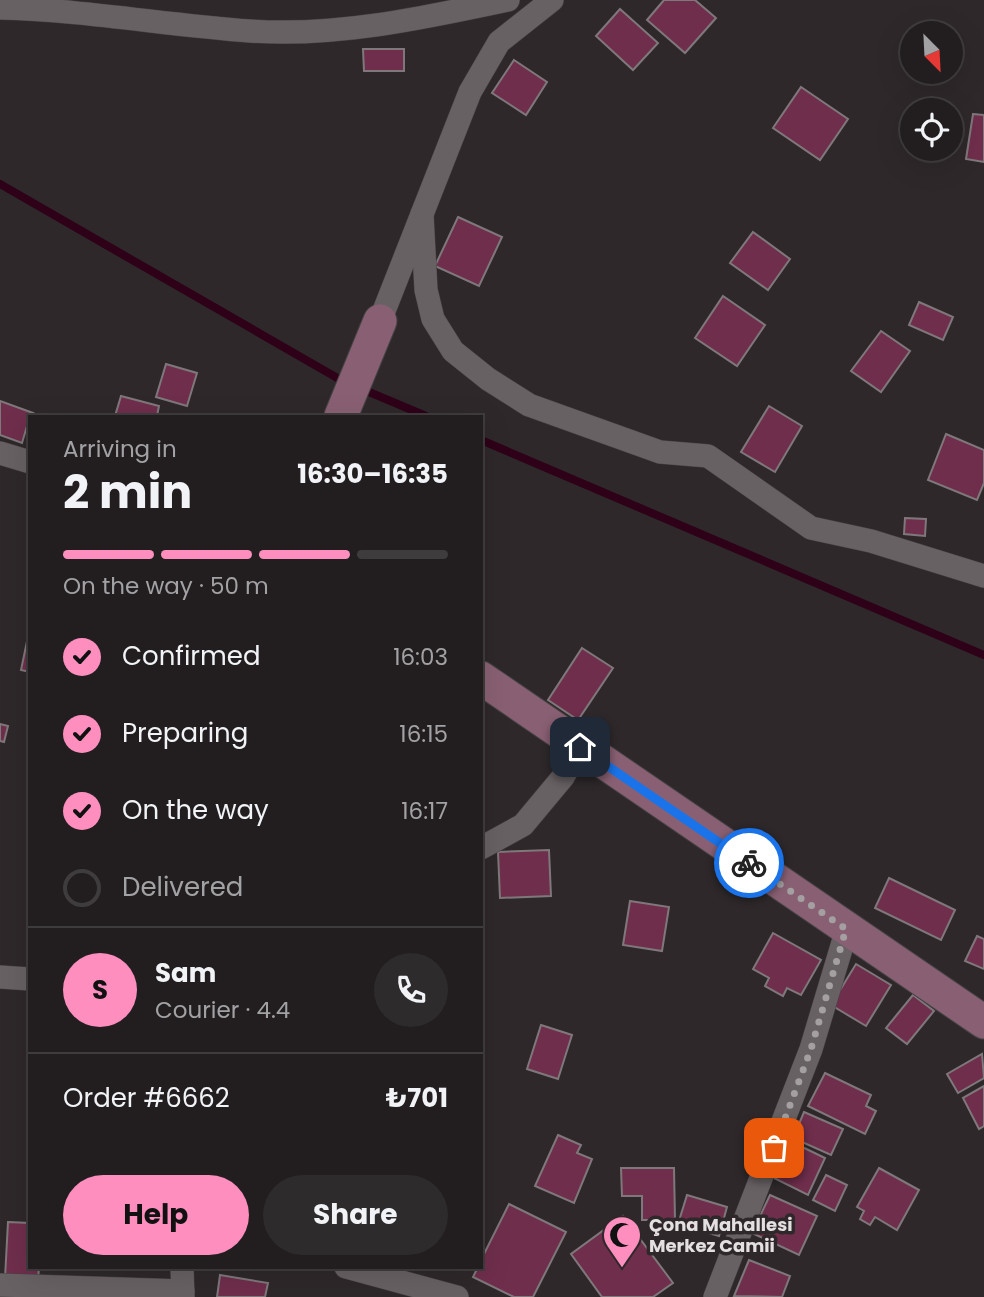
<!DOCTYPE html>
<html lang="en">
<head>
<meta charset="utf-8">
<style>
	:root { --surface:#221e20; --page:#2e2b2d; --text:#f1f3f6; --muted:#a2a2a5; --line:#3f3c3e; --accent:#fd8ebe }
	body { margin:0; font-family:Poppins,sans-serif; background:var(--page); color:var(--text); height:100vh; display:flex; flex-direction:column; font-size:26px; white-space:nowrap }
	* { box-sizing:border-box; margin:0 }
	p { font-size:23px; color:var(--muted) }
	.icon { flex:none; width:38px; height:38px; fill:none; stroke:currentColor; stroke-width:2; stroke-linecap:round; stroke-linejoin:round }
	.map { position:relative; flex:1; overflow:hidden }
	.sheet { position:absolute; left:28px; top:415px; width:455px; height:854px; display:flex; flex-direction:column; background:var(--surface); border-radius:0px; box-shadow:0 7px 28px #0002,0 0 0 2px var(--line) }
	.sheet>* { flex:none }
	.needle { width:46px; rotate:156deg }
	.controls { position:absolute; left:900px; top:21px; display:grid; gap:14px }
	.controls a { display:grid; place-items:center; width:63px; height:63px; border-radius:50%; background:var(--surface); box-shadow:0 7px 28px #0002,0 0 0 2px var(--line); font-size:35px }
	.pin { position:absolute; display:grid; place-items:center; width:60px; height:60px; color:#fff; margin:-30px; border-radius:14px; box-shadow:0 4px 10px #0006 }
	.courier { position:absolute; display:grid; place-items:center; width:70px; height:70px; margin:-35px; border:5px solid #1a73e8; border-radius:50%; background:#fff; color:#222; box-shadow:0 2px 9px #0007 }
	.overview em { font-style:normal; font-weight:700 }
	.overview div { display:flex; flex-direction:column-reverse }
	.overview { display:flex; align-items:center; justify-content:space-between; height:119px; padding:0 35px }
	h1 { font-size:46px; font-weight:700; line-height:52px }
	.bar { display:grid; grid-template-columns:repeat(4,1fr); gap:10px 7px; align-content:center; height:84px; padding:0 35px }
	.bar i { height:9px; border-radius:5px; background:var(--line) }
	.bar .active { background:var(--accent) }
	.bar p { grid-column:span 4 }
	.line { display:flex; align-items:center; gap:18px; padding:0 35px; border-top:2px solid var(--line) }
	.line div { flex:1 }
	.round { display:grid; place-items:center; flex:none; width:74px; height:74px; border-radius:37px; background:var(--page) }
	ol { padding:0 35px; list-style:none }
	li { display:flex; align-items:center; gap:21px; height:77px }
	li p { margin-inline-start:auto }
	li .icon { padding:7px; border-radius:50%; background:var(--accent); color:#111; stroke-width:4 }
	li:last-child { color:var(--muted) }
	li i { width:38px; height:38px; border:4px solid var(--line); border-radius:50% }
	.button { display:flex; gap:14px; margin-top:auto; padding:14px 35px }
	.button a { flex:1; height:80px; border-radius:42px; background:var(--accent); color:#111; font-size:28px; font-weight:700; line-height:80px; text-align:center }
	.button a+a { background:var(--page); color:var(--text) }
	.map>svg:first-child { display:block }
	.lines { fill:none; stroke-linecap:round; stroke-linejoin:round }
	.stream { stroke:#2e0118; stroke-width:8 }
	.building { fill:#6f2e4c; stroke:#7f787b; stroke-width:2 }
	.street-casing { stroke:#474345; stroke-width:24 }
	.secondary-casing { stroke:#474345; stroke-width:35 }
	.street { stroke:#686164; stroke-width:23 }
	.secondary { stroke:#896073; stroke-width:33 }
	.done { stroke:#a4a0a2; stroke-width:7; stroke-dasharray:0 12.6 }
	.route { stroke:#1a73e8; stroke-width:9 }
	.labels { text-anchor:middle; stroke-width:7; stroke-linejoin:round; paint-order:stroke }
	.poi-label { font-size:18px; font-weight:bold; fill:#e4e0e2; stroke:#2e282a; text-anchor:start }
</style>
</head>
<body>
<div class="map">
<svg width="984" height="1297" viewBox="0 0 984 1297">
	<rect width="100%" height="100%" fill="#2e282a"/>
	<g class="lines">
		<g class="stream">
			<path d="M0,184L346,383"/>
			<path d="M362,389L426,416"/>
			<path d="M481,440L984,655"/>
		</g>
	</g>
	<g class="building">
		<path d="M664,0H695L716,18L685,53L647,20Z"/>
		<path d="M620,9L658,43L633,70L596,36Z"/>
		<path d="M363,49H404V71H364Z"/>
		<path d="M514,60L547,82L526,115L492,93Z"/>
		<path d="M801,87L848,119L820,160L773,128Z"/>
		<path d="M973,114L984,115V162L966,159Z"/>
		<path d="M458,217L502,237L479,286L435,266Z"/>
		<path d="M753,232L790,259L768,290L730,263Z"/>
		<path d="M723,296L765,325L737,366L695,338Z"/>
		<path d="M919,302L953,317L943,340L909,325Z"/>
		<path d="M881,331L910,351L881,392L851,371Z"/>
		<path d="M166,364L197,373L187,406L156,397Z"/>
		<path d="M121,396L159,406L157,416H115Z"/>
		<path d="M0,401L33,413L30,416L22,443L0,435Z"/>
		<path d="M769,406L802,426L775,472L741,452Z"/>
		<path d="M946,434L984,450V483L977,500L928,480Z"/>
		<path d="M905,518L926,519L925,536L904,534Z"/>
		<path d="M30,627V672L21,670Z"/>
		<path d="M582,648L613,668L578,720L548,700Z"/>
		<path d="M0,724L8,726L4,742L0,741Z"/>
		<path d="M549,850L551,896L500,898L498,852Z"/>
		<path d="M889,878L955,910L941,940L875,908Z"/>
		<path d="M630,901L669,907L662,951L623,945Z"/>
		<path d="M773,933L821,960L801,995L787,988L783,996L765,986L769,978L753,969Z"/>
		<path d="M977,936L984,939V969L965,961Z"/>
		<path d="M856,964L891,985L866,1026L831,1005Z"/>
		<path d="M913,995L934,1011L907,1044L886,1028Z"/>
		<path d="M541,1025L572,1035L558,1079L527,1069Z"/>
		<path d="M982,1054L984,1078L958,1093L947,1074Z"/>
		<path d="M825,1073L871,1095L866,1106L876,1111L865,1134L808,1106Z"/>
		<path d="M984,1086V1126L979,1129L963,1098Z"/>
		<path d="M804,1112L843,1129L831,1155L793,1138Z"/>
		<path d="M558,1135L581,1145L577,1153L592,1159L574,1203L535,1186Z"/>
		<path d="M792,1142L825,1158L808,1195L774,1178Z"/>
		<path d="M621,1168H674L675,1220H642V1196H622Z"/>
		<path d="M879,1168L919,1190L897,1230L875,1217L870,1225L860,1219L864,1211L857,1207Z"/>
		<path d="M826,1175L847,1185L835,1211L813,1200Z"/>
		<path d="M687,1195L727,1207L719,1236L678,1224Z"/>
		<path d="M770,1195L817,1216L799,1255L752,1233Z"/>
		<path d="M509,1204L566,1232L533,1297H514L473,1277L478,1267H481V1260Z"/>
		<path d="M623,1216L673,1283L653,1297H602L571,1254Z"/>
		<path d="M8,1222L30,1223V1267H39L38,1280L5,1278Z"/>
		<path d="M749,1260L790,1276L782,1297L734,1296Z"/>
		<path d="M220,1275L268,1283L265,1297H217Z"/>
	</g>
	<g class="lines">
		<defs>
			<g id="street">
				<path d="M0,8C84,10 166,25 250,31C336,37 424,18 508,0"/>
				<path d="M422,214L426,290L433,319L453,351L488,379L529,405L660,452L708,456L811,528L871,541L984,576"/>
				<path d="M380,321L470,92L499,42L552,0"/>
				<path d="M0,453L30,462"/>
				<path d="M481,848L523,825L563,777L580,747"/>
				<path d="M0,977L30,979"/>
				<path d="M182,1267L183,1297"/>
				<path d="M346,1267L457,1297"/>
				<path d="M0,1285L183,1291"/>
				<path d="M715,1297L811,1049L847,929"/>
			</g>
			<g id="secondary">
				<path d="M341,416L380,321"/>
				<path d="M481,678L984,1022"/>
			</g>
		</defs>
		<use href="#street" class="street-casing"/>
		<use href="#secondary" class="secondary-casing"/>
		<use href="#street" class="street"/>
		<use href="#secondary" class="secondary"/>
	</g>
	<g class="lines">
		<path class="done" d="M749,863L846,929L811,1049L774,1148"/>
		<path class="route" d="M580,747L749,863"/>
	</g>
	<defs>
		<symbol id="mosque-pin" viewBox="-11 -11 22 30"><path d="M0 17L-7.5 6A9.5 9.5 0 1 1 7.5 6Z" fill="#fd8ebe" stroke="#2e282a"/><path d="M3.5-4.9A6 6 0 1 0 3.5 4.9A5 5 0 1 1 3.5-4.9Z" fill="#111"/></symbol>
	</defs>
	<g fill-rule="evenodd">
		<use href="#mosque-pin" x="600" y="1213" width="44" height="60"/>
	</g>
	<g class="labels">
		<g class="poi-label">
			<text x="649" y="1231">Çona Mahallesi<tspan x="649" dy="21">Merkez Camii</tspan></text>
		</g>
	</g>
</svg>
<div class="controls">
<a><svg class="needle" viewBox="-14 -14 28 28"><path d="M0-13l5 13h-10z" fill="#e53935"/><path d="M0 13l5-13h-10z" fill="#a2a2a5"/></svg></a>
<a><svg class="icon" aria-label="locate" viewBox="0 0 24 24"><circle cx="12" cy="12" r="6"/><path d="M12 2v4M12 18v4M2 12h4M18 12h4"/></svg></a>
</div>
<div class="pin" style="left:774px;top:1148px;background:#ea580c"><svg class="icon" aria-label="bag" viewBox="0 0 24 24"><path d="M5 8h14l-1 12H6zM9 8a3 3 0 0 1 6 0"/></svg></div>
<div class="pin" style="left:580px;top:747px;background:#1f2937"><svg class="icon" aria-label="home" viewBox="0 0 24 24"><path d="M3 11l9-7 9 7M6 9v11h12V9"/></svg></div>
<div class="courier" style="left:749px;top:863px"><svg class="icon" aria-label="bike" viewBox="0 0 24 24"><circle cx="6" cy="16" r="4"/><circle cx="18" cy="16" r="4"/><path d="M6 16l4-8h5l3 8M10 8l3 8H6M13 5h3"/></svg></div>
<section class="sheet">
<div class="overview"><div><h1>2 min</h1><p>Arriving in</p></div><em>16:30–16:35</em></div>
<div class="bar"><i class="active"></i><i class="active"></i><i class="active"></i><i></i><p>On the way · 50 m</p></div>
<ol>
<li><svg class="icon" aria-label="check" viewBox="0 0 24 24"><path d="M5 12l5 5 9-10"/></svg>Confirmed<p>16:03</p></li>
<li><svg class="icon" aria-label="check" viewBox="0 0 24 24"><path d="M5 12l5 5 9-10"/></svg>Preparing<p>16:15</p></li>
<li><svg class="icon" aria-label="check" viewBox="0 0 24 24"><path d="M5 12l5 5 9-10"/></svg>On the way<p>16:17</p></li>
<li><i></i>Delivered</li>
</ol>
<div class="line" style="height:126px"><b class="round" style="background:var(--accent);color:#111">S</b><div><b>Sam</b><p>Courier · 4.4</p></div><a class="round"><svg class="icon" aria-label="phone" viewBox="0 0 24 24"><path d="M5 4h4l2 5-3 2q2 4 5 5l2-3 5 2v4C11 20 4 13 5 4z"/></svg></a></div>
<div class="line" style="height:91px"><div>Order #6662</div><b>₺701</b></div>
<div class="button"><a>Help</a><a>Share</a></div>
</section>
</div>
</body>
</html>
